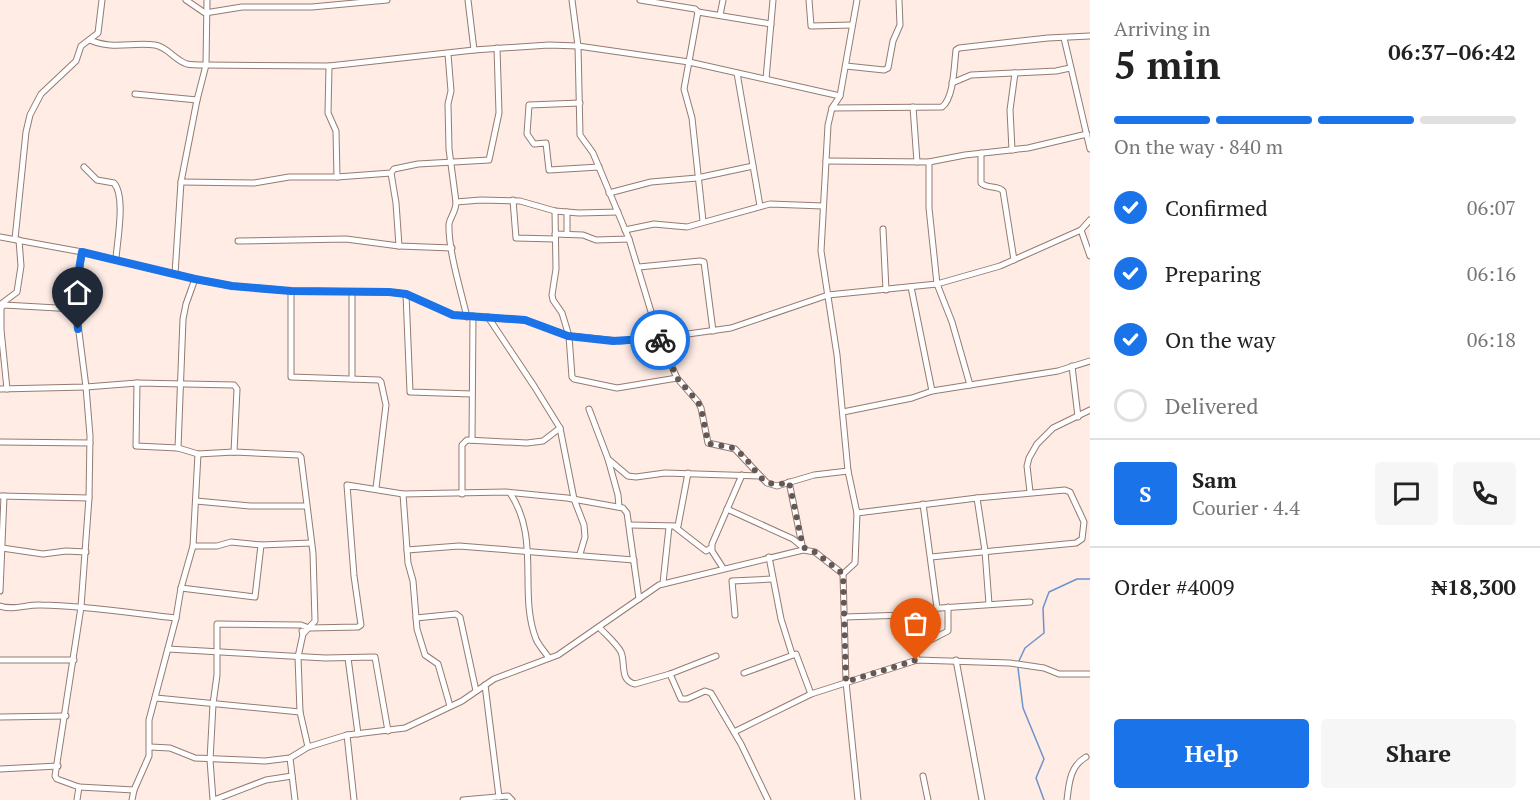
<!DOCTYPE html>
<html lang="en">
<head>
<meta charset="utf-8">
<style>
	:root { --surface:#fff; --page:#f6f6f6; --text:#222; --muted:#767676; --line:#e0e0e0; --accent:#1a73e8 }
	body { margin:0; font-family:"PT Serif",serif; background:var(--page); color:var(--text); height:100vh; display:flex; flex-direction:column; font-size:22px; white-space:nowrap }
	* { box-sizing:border-box; margin:0 }
	p { font-size:20px; color:var(--muted) }
	.icon { flex:none; width:33px; height:33px; fill:none; stroke:currentColor; stroke-width:2; stroke-linecap:round; stroke-linejoin:round }
	.map { position:relative; flex:1; overflow:hidden }
	.details { display:flex; flex-direction:column; background:var(--surface); width:450px }
	.details>* { flex:none }
	.pin { position:absolute; display:grid; place-items:center; width:51px; height:51px; color:#fff; margin:-62px -26px; border-radius:50% 50% 50% 0; rotate:-45deg; box-shadow:0 0 6px #0007 }
	.pin .icon { rotate:45deg }
	.courier { position:absolute; display:grid; place-items:center; width:60px; height:60px; margin:-30px; border:4px solid #1a73e8; border-radius:50%; background:#fff; color:#222; box-shadow:0 2px 8px #0007 }
	.summary em { font-style:normal; font-weight:800 }
	.summary div { display:flex; flex-direction:column-reverse }
	.summary { display:flex; align-items:center; justify-content:space-between; height:102px; padding:0 24px }
	h1 { font-size:39px; font-weight:800; line-height:45px }
	.bar { display:grid; grid-template-columns:repeat(4,1fr); gap:9px 6px; align-content:center; height:72px; padding:0 24px }
	.bar i { height:8px; border-radius:4px; background:var(--line) }
	.bar .on { background:var(--accent) }
	.bar p { grid-column:span 4 }
	.line { display:flex; align-items:center; gap:15px; padding:0 24px; border-top:2px solid var(--line) }
	.line div { flex:1 }
	.round { display:grid; place-items:center; flex:none; width:63px; height:63px; border-radius:6px; background:var(--page) }
	ol { padding:0 24px; list-style:none }
	li { display:flex; align-items:center; gap:18px; height:66px }
	li p { margin-inline-start:auto }
	li .icon { padding:6px; border-radius:50%; background:var(--accent); color:#fff; stroke-width:4 }
	li:last-child { color:var(--muted) }
	li i { width:33px; height:33px; border:3px solid var(--line); border-radius:50% }
	.action { display:flex; gap:12px; margin-top:auto; padding:12px 24px }
	.action a { flex:1; height:69px; border-radius:6px; background:var(--accent); color:#fff; font-size:24px; font-weight:800; line-height:69px; text-align:center }
	.action a+a { background:var(--page); color:var(--text) }
	main { display:flex; flex:1; min-height:0 }
	.map>svg:first-child { display:block }
	.lines { fill:none; stroke-linecap:round; stroke-linejoin:round }
	.stream { stroke:#6d93cb; stroke-width:1.5 }
	.street-casing { stroke:#957b71; stroke-width:7 }
	.street { stroke:#fff; stroke-width:5 }
	.done { stroke:#655854; stroke-width:6; stroke-dasharray:0 10.8 }
	.route { stroke:#1a73e8; stroke-width:8 }
</style>
</head>
<body>
<main>
<div class="map">
<svg width="1090" height="800" viewBox="0 0 1090 800">
	<rect width="100%" height="100%" fill="#feece5"/>
	<g class="lines">
		<g class="stream">
			<path d="M1018,663L1025,648L1044,633L1043,608L1049,592L1077,579H1090"/>
			<path d="M1018,668L1023,708L1044,759L1036,778L1044,800"/>
		</g>
		<defs>
			<g id="street">
				<path d="M186,0L205,13L242,7H312L387,0"/>
				<path d="M468,0L474,50"/>
				<path d="M572,0L578,46L580,135L593,153L629,239L659,338L677,378L698,402L701,408L708,443L735,449L767,483L777,486L814,475L848,471"/>
				<path d="M640,0L695,9L698,12L771,24"/>
				<path d="M809,0L811,26L852,25"/>
				<path d="M698,12L684,89L692,118L703,221"/>
				<path d="M720,15L723,0"/>
				<path d="M1064,38L1090,149"/>
				<path d="M90,40C112,50 132,42 155,45C168,47 174,60 187,64C192,65 200,65 206,65L329,66L474,50L549,45L578,46L689,62L840,96"/>
				<path d="M448,54L451,91L448,104L449,149L456,202C456,212 450,217 449,224C448,250 461,291 467,317"/>
				<path d="M329,66L328,113L336,131L337,177"/>
				<path d="M846,66L884,70L888,68L893,41L900,25L899,0"/>
				<path d="M737,73L760,206"/>
				<path d="M766,79L773,0"/>
				<path d="M952,83L971,75L1056,71L1070,68"/>
				<path d="M135,94L197,100"/>
				<path d="M580,103L529,105L527,134L534,144L546,143L549,170L599,167"/>
				<path d="M913,107L917,162"/>
				<path d="M832,108L942,107C954,98 954,66 956,50L959,48L1048,38L1090,36"/>
				<path d="M1012,150L1010,110L1015,73"/>
				<path d="M981,153V183C987,189 998,185 1003,191L1014,260"/>
				<path d="M826,161L929,162L965,155L1028,148L1087,134"/>
				<path d="M929,162V208L937,284L952,322L970,385"/>
				<path d="M84,167L97,180L114,183C126,197 117,241 116,259"/>
				<path d="M391,173L396,203L399,246"/>
				<path d="M181,182L254,183L289,177H337L391,173L394,169L418,164L489,160L499,113L497,48"/>
				<path d="M609,193L651,182L697,178L753,166"/>
				<path d="M513,200L516,238L555,239"/>
				<path d="M456,202L481,200L520,201L555,211L579,213L618,212"/>
				<path d="M555,211L556,269L552,295L553,300L562,313L569,336L572,377L574,379L617,388L677,378"/>
				<path d="M567,212V234"/>
				<path d="M883,229L886,290"/>
				<path d="M625,230L654,224L687,227L770,204L823,206"/>
				<path d="M1081,230L1090,256"/>
				<path d="M555,234L583,235L596,240L629,239"/>
				<path d="M0,237L82,252L195,279L232,286L291,291L389,292L406,294L453,315L525,320L569,336L620,341L659,338L731,328L828,295L937,284L1000,266L1081,230L1090,220"/>
				<path d="M15,239L26,132L30,115L41,94L76,61L81,46L98,33L102,0"/>
				<path d="M238,241L346,239L399,246L452,248"/>
				<path d="M639,267L700,261L704,262L713,331"/>
				<path d="M175,274L181,182L197,100L206,65L207,0"/>
				<path d="M911,287L932,391"/>
				<path d="M291,291V377L379,380L381,382L386,405L376,488"/>
				<path d="M406,294L410,392L472,394"/>
				<path d="M1,304L17,292L21,266L19,240"/>
				<path d="M488,317L534,386L560,428L574,499L584,525L585,537L580,554"/>
				<path d="M1072,366L1078,417"/>
				<path d="M352,379V292"/>
				<path d="M137,383L136,446L178,448L198,454L234,452L299,455L301,457L313,553L315,621L303,634"/>
				<path d="M0,389L86,387L137,383L234,385L237,389L234,452"/>
				<path d="M7,389L1,330V308L4,305L75,309"/>
				<path d="M589,409L608,459L628,476L636,477L665,473L760,476"/>
				<path d="M843,412L912,398L932,391L1058,371L1090,361"/>
				<path d="M472,440L473,316"/>
				<path d="M0,442L90,443"/>
				<path d="M178,448L183,319L186,304L195,279"/>
				<path d="M608,459L618,495L619,507"/>
				<path d="M789,482L802,545"/>
				<path d="M1030,492L1027,466L1029,458L1037,444L1053,428L1090,410"/>
				<path d="M510,493C541,539 518,593 536,639C539,646 545,652 549,658"/>
				<path d="M403,494L408,563L413,581L417,629L425,655L438,664L450,706"/>
				<path d="M462,494V445L467,440L527,443L543,441L560,428"/>
				<path d="M0,496L89,498"/>
				<path d="M977,498L985,551L989,604"/>
				<path d="M196,501L250,506H306"/>
				<path d="M923,504L937,608"/>
				<path d="M727,509L793,539L805,549"/>
				<path d="M857,513L977,498L1065,490L1070,492L1084,522L1082,539L1076,543L931,557"/>
				<path d="M630,525L678,526L688,473"/>
				<path d="M675,527L706,551L711,548"/>
				<path d="M193,546H217L231,542L261,545L311,543"/>
				<path d="M2,548L43,554L66,551L86,552"/>
				<path d="M407,550L459,546L634,560"/>
				<path d="M769,557L781,619L792,654"/>
				<path d="M723,568L712,551V544L742,475"/>
				<path d="M843,574L855,563L857,513L848,471L837,355L821,251L828,125L832,108L840,96L857,0"/>
				<path d="M843,574L846,682L858,800"/>
				<path d="M663,583L669,527"/>
				<path d="M181,588L255,597L261,545"/>
				<path d="M0,591L4,496"/>
				<path d="M0,606C14,611 27,604 41,605C87,606 131,613 176,618"/>
				<path d="M735,615L732,581L772,579"/>
				<path d="M844,617L907,615L926,609L1030,602"/>
				<path d="M416,618L456,614L460,617L476,691"/>
				<path d="M599,627C605,634 616,643 621,652C626,664 619,680 635,684L670,674L716,656"/>
				<path d="M302,631L303,634L298,657L300,712L308,747"/>
				<path d="M168,649L325,658L375,657L388,731"/>
				<path d="M348,658L358,734"/>
				<path d="M0,660H74"/>
				<path d="M917,660L916,650L919,646L948,631V607"/>
				<path d="M956,660L982,800"/>
				<path d="M744,673L796,654L811,694"/>
				<path d="M670,674L681,699H687L705,691L711,693L741,744L768,800"/>
				<path d="M485,685L499,797"/>
				<path d="M156,698L300,712"/>
				<path d="M0,717L66,716"/>
				<path d="M734,732L811,694L917,660L1010,663L1044,668L1059,674H1090"/>
				<path d="M347,735L354,800"/>
				<path d="M150,747L170,748L195,758L265,761L290,758L308,747L347,735L405,728L462,701L494,679L558,655L659,585L803,550L815,552L843,574"/>
				<path d="M290,758L295,800"/>
				<path d="M0,769L58,766"/>
				<path d="M923,776L928,800"/>
				<path d="M79,787L134,790"/>
				<path d="M77,800L79,787L57,779L55,776L81,607L89,498L90,436L86,387L75,301L82,252"/>
				<path d="M132,800L134,790L149,756V720L176,618L181,588L193,546L198,454"/>
				<path d="M213,800L210,760L213,704L217,675V624L301,625L309,628L358,627L361,625L354,576L347,485L403,494L506,492L567,498L623,508L627,513L639,599"/>
				<path d="M214,800L266,780L292,776"/>
				<path d="M463,800L508,796L512,800"/>
				<path d="M1067,800C1069,783 1070,766 1086,757"/>
			</g>
		</defs>
		<use href="#street" class="street-casing"/>
		<use href="#street" class="street"/>
	</g>
	<g class="lines">
		<path class="done" d="M660,340L677,378L698,402L701,408L708,443C717,447 728,444 736,450C758,465 757,492 789,482L803,547L806,549L815,552L843,574L846,682L916,660"/>
		<path class="route" d="M78,329C74,301 77,279 82,252L195,279L232,286L291,291L389,292L406,294L453,315L525,320L568,336L613,341L659,338L660,340"/>
	</g>
</svg>
<div class="pin" style="left:916px;top:660px;background:#ea580c"><svg class="icon" aria-label="bag" viewBox="0 0 24 24"><path d="M5 8h14l-1 12H6zM9 8a3 3 0 0 1 6 0"/></svg></div>
<div class="pin" style="left:78px;top:329px;background:#1f2937"><svg class="icon" aria-label="home" viewBox="0 0 24 24"><path d="M3 11l9-7 9 7M6 9v11h12V9"/></svg></div>
<div class="courier" style="left:660px;top:340px"><svg class="icon" aria-label="bike" viewBox="0 0 24 24"><circle cx="6" cy="16" r="4"/><circle cx="18" cy="16" r="4"/><path d="M6 16l4-8h5l3 8M10 8l3 8H6M13 5h3"/></svg></div>
</div>
<section class="details">
<div class="summary"><div><h1>5 min</h1><p>Arriving in</p></div><em>06:37–06:42</em></div>
<div class="bar"><i class="on"></i><i class="on"></i><i class="on"></i><i></i><p>On the way · 840 m</p></div>
<ol>
<li><svg class="icon" aria-label="check" viewBox="0 0 24 24"><path d="M5 12l5 5 9-10"/></svg>Confirmed<p>06:07</p></li>
<li><svg class="icon" aria-label="check" viewBox="0 0 24 24"><path d="M5 12l5 5 9-10"/></svg>Preparing<p>06:16</p></li>
<li><svg class="icon" aria-label="check" viewBox="0 0 24 24"><path d="M5 12l5 5 9-10"/></svg>On the way<p>06:18</p></li>
<li><i></i>Delivered</li>
</ol>
<div class="line" style="height:108px"><b class="round" style="background:var(--accent);color:#fff">S</b><div><b>Sam</b><p>Courier · 4.4</p></div><a class="round"><svg class="icon" aria-label="chat" viewBox="0 0 24 24"><path d="M4 5h16v11H9l-5 4z"/></svg></a><a class="round"><svg class="icon" aria-label="phone" viewBox="0 0 24 24"><path d="M5 4h4l2 5-3 2q2 4 5 5l2-3 5 2v4C11 20 4 13 5 4z"/></svg></a></div>
<div class="line" style="height:78px"><div>Order #4009</div><b>₦18,300</b></div>
<div class="action"><a>Help</a><a>Share</a></div>
</section>
</main>
</body>
</html>
